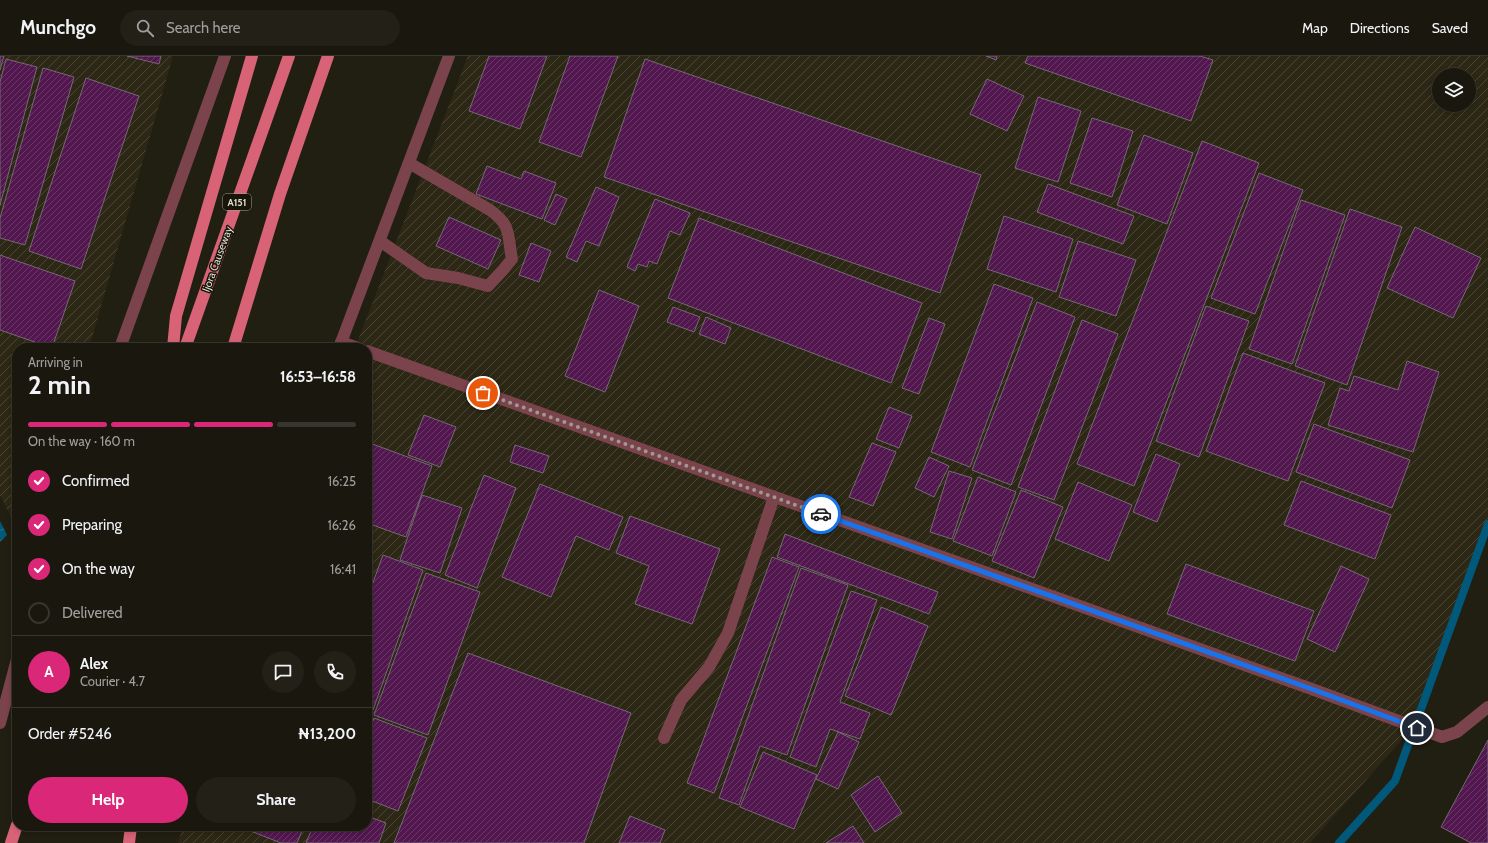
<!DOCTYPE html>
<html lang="en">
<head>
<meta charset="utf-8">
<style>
	:root { --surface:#19170e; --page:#222017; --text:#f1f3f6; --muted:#9f9f9e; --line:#37362e; --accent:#db2777 }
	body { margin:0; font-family:Cabin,sans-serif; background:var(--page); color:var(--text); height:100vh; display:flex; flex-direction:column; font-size:15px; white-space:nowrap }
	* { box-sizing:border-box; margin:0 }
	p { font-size:13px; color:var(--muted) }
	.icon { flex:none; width:22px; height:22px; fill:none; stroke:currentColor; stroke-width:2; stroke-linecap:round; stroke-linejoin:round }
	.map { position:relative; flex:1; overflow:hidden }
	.panel { position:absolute; left:12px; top:287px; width:360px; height:488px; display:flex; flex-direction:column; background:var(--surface); border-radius:16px; box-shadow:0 2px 6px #0003,0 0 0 1px var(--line) }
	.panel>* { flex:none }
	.buttons { position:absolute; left:1432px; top:12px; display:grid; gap:8px }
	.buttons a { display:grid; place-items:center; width:44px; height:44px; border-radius:50%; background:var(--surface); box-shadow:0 2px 6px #0003,0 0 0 1px var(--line); font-size:20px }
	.pin { position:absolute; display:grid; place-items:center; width:34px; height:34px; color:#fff; margin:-17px; border:2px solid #fff; border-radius:50%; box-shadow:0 1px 4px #0007 }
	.courier { position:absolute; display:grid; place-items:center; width:40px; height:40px; margin:-20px; border:3px solid #1a73e8; border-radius:50%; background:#fff; color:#222; box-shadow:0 1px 5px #0007 }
	.overview em { font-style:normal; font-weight:700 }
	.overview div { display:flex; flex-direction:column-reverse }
	.overview { display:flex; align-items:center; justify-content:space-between; height:68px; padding:0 16px }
	h1 { font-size:26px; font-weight:700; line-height:30px }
	.bar { display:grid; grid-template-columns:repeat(4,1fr); gap:6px 4px; align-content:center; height:48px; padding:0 16px }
	.bar i { height:5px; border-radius:3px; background:var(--line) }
	.bar .on { background:var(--accent) }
	.bar p { grid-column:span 4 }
	.line { display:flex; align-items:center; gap:10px; padding:0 16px; border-top:1px solid var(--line) }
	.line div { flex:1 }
	.round { display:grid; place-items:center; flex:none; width:42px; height:42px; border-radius:21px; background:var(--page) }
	ol { padding:0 16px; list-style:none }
	li { display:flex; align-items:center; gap:12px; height:44px }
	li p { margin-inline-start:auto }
	li .icon { padding:4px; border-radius:50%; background:var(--accent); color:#fff; stroke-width:4 }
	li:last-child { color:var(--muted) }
	li i { width:22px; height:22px; border:2px solid var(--line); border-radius:50% }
	.cta { display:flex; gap:8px; margin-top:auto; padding:8px 16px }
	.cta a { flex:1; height:46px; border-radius:24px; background:var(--accent); color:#fff; font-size:16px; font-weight:700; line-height:46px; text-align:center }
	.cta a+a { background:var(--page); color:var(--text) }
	header { display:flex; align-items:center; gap:24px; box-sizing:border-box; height:56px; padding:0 20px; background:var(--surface); border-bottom:1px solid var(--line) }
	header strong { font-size:19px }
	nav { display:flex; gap:22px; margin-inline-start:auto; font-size:14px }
	.search { width:280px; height:36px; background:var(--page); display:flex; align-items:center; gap:10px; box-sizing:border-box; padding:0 14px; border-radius:22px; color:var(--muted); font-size:15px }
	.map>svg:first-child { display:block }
	.industrial { fill:url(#industrial-furrows); fill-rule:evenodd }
	.water { fill:url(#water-waves) }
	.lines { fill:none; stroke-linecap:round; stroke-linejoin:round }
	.stream { stroke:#00587b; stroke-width:8 }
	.building { fill:url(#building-hatch); stroke:#756874 }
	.minor { stroke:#7b434b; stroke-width:12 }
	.major { stroke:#d86377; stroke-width:12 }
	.done { stroke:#9c9a91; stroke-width:4; stroke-dasharray:0 7.2 }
	.route { stroke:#1a73e8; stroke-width:5 }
	.labels { text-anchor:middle; stroke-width:3; stroke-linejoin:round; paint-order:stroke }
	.shield { fill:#181509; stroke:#a3a198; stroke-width:1 }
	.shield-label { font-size:10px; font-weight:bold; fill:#dfddd5 }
	.street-label { font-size:11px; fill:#dfddd5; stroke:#181509 }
</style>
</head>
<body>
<header>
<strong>Munchgo</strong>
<div class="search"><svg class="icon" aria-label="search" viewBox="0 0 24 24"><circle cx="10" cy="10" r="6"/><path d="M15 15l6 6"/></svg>Search here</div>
<nav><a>Map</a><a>Directions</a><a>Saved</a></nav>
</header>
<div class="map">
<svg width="1488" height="787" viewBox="0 0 1488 787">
	<defs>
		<pattern id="industrial-furrows" width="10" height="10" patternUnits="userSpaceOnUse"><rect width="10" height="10" fill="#2c2815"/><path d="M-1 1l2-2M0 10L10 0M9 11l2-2" fill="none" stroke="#4a4736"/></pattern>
		<pattern id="water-waves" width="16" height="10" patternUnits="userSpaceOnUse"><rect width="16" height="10" fill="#00587b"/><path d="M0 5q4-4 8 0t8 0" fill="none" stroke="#25708d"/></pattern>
		<pattern id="building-hatch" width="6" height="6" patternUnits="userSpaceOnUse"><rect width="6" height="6" fill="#52174f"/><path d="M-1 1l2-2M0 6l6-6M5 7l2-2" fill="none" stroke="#6a3867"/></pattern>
	</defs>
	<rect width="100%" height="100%" fill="#211f12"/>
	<g class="industrial">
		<path d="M0,0H173L89,292H17V473L0,439Z"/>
		<path d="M468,0H1488V474L1415,669L1310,787H178L183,770H367V292H355ZM1439,19H1469V49H1439Z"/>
	</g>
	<path class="water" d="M0,465L7,479L0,486Z"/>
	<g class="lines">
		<path class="stream" d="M1339,787L1395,725L1488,468"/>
	</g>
	<g class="building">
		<path d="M0,0H4L0,14Z"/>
		<path d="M127,0H161L159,8Z"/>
		<path d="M489,0H547L520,73L469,55Z"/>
		<path d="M570,0H618L581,101L539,86Z"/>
		<path d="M986,0H997L996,4Z"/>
		<path d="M1028,0H1200L1213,4L1191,65L1025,7Z"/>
		<path d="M6,3L37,11L0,149V26Z"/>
		<path d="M645,3L981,119L940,237L604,121Z"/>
		<path d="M43,12L74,21L25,189L0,182V162Z"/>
		<path d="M86,22L139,40L81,213L29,195Z"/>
		<path d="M987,23L1024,40L1007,75L970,58Z"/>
		<path d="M1038,41L1081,55L1058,126L1015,112Z"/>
		<path d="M1092,62L1133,75L1112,141L1070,127Z"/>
		<path d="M1144,79L1193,97L1167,168L1117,149Z"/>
		<path d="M1202,85L1259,107L1134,430L1077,408Z"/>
		<path d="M487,110L521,123L524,115L556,127L542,163L476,138Z"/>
		<path d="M1259,117L1303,134L1255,258L1211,242Z"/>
		<path d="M1048,128L1134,160L1123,188L1037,156Z"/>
		<path d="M596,131L619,141L599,190L586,185L577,206L566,201Z"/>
		<path d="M556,138L567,143L555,169L544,164Z"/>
		<path d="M655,143L690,157L680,179L670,175L657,208L649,205L647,211L638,208L635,215L627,211Z"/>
		<path d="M1301,144L1345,159L1292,308L1249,293Z"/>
		<path d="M1350,153L1402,171L1347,329L1295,310Z"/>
		<path d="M1004,160L1073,183L1056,236L987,213Z"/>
		<path d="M449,161L501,184L488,213L436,190Z"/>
		<path d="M699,162L922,247L891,327L668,242Z"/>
		<path d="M1415,171L1481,202L1453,262L1387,232Z"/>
		<path d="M1078,185L1136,204L1116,260L1059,241Z"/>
		<path d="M531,187L551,195L539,226L519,219Z"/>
		<path d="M0,199L75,225L52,292L0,274Z"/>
		<path d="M994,228L1033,242L970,411L931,396Z"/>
		<path d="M599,234L639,250L605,336L565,320Z"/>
		<path d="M1037,246L1075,261L1011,429L972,414Z"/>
		<path d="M1206,250L1249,265L1199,401L1156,385Z"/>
		<path d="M673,251L700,261L694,276L667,266Z"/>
		<path d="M706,261L731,272L725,288L699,278Z"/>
		<path d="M929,262L945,268L919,338L902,332Z"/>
		<path d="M1082,264L1118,278L1054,444L1018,431Z"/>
		<path d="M1243,297L1325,327L1288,425L1206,395Z"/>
		<path d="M1407,305L1439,316L1413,396L1328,369L1340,332L1349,335L1354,320L1398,334Z"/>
		<path d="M889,351L912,360L899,392L876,383Z"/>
		<path d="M424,359L456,371L440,411L408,399Z"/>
		<path d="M1314,368L1410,404L1392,452L1296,416Z"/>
		<path d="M367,386L432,410L406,481L367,467Z"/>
		<path d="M872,387L896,396L873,450L849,441Z"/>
		<path d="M515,389L549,400L543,417L510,406Z"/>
		<path d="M1156,398L1180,408L1157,466L1133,456Z"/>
		<path d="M929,401L949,410L934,441L915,432Z"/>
		<path d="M949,415L972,422L952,483L930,476Z"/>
		<path d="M484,419L516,432L477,532L445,519Z"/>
		<path d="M978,421L1016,436L992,500L953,485Z"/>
		<path d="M1301,425L1391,459L1375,503L1284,469Z"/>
		<path d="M1078,426L1132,449L1109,505L1055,483Z"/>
		<path d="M540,428L623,461L609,494L576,480L551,541L502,521Z"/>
		<path d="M1021,434L1063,451L1034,522L992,505Z"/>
		<path d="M422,439L462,452L440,517L400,504Z"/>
		<path d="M630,460L720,493L692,568L635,548L649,510L616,497Z"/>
		<path d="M785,478L938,536L929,558L777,501Z"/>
		<path d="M383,499L423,514L373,654L367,652V543Z"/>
		<path d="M772,501L799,511L714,737L687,727Z"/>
		<path d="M1186,508L1314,555L1295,605L1167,558Z"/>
		<path d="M1341,510L1369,523L1335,596L1307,583Z"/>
		<path d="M801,512L848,529L787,699L760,690L739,749L719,742Z"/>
		<path d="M426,517L480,536L428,679L374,659Z"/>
		<path d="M851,535L877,544L840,646L870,657L860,683L830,673L816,711L790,701Z"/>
		<path d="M881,551L928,570L891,659L845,640Z"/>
		<path d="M468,597L631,657L584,787H394Z"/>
		<path d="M374,662L427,682L398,755L367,743V680Z"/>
		<path d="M838,676L859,686L838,733L816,723Z"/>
		<path d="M1488,684V787H1471L1441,771Z"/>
		<path d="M763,696L817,719L794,773L740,751Z"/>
		<path d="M878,720L902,757L875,776L851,739Z"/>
		<path d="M367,760L386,767L379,787H306L313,770H367Z"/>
		<path d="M630,760L665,774L660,787H619Z"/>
		<path d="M238,770H304L297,787H281Z"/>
		<path d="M853,770L864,787H826Z"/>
	</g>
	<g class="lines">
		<g class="minor">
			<path d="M380,185L426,217L458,222L488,230L503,214L512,203C507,178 512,170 490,154L409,107"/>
			<path d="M341,286L358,292"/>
			<path d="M120,292L225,0"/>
			<path d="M339,292L449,0"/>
			<path d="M367,295L1309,632L1442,681L1457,676L1488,651"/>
			<path d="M0,667L17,603"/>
			<path d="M664,682L681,644L709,611L728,577L774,441"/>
		</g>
		<g class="major">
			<path d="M173,292L176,260L252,0"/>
			<path d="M185,292L289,0"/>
			<path d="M233,292L280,138L328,0"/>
			<path d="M11,787L17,769"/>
			<path d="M129,787L131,770"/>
		</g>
	</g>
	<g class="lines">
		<path class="done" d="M483,337L821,458"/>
		<path class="route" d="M821,458L1309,632L1417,672"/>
	</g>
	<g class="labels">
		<rect class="shield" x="223" y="138" width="28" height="16" rx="3"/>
		<g class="shield-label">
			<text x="237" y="150">A151</text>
		</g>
		<g class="street-label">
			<text transform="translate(217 203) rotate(-70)" y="4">Ijora Causeway</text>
		</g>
	</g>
</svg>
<div class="buttons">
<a><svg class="icon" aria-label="layers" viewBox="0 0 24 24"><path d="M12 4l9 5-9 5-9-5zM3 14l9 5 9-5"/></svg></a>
</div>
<div class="pin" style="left:483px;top:337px;background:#ea580c"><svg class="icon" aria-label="bag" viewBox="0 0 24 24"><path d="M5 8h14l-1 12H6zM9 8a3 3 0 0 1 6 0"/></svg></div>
<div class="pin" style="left:1417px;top:672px;background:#1f2937"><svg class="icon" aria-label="home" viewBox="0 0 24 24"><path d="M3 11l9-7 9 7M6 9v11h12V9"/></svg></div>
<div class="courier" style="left:821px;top:458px"><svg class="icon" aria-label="car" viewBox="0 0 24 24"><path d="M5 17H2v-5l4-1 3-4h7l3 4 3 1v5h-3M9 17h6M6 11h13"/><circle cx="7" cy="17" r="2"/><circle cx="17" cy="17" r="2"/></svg></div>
<section class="panel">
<div class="overview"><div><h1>2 min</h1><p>Arriving in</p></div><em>16:53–16:58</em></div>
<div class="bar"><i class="on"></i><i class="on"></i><i class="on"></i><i></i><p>On the way · 160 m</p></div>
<ol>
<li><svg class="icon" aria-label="check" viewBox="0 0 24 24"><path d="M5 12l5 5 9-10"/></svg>Confirmed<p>16:25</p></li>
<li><svg class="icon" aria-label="check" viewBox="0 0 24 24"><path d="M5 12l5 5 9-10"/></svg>Preparing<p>16:26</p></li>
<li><svg class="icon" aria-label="check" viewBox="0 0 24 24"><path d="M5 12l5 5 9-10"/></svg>On the way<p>16:41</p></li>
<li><i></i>Delivered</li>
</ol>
<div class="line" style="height:72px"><b class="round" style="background:var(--accent);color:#fff">A</b><div><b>Alex</b><p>Courier · 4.7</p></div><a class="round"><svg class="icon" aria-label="chat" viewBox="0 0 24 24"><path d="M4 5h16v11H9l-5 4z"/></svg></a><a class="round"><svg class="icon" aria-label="phone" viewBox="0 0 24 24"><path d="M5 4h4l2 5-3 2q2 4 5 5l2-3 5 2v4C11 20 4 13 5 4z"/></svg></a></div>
<div class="line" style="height:52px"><div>Order #5246</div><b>₦13,200</b></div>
<div class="cta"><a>Help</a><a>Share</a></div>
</section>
</div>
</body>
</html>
